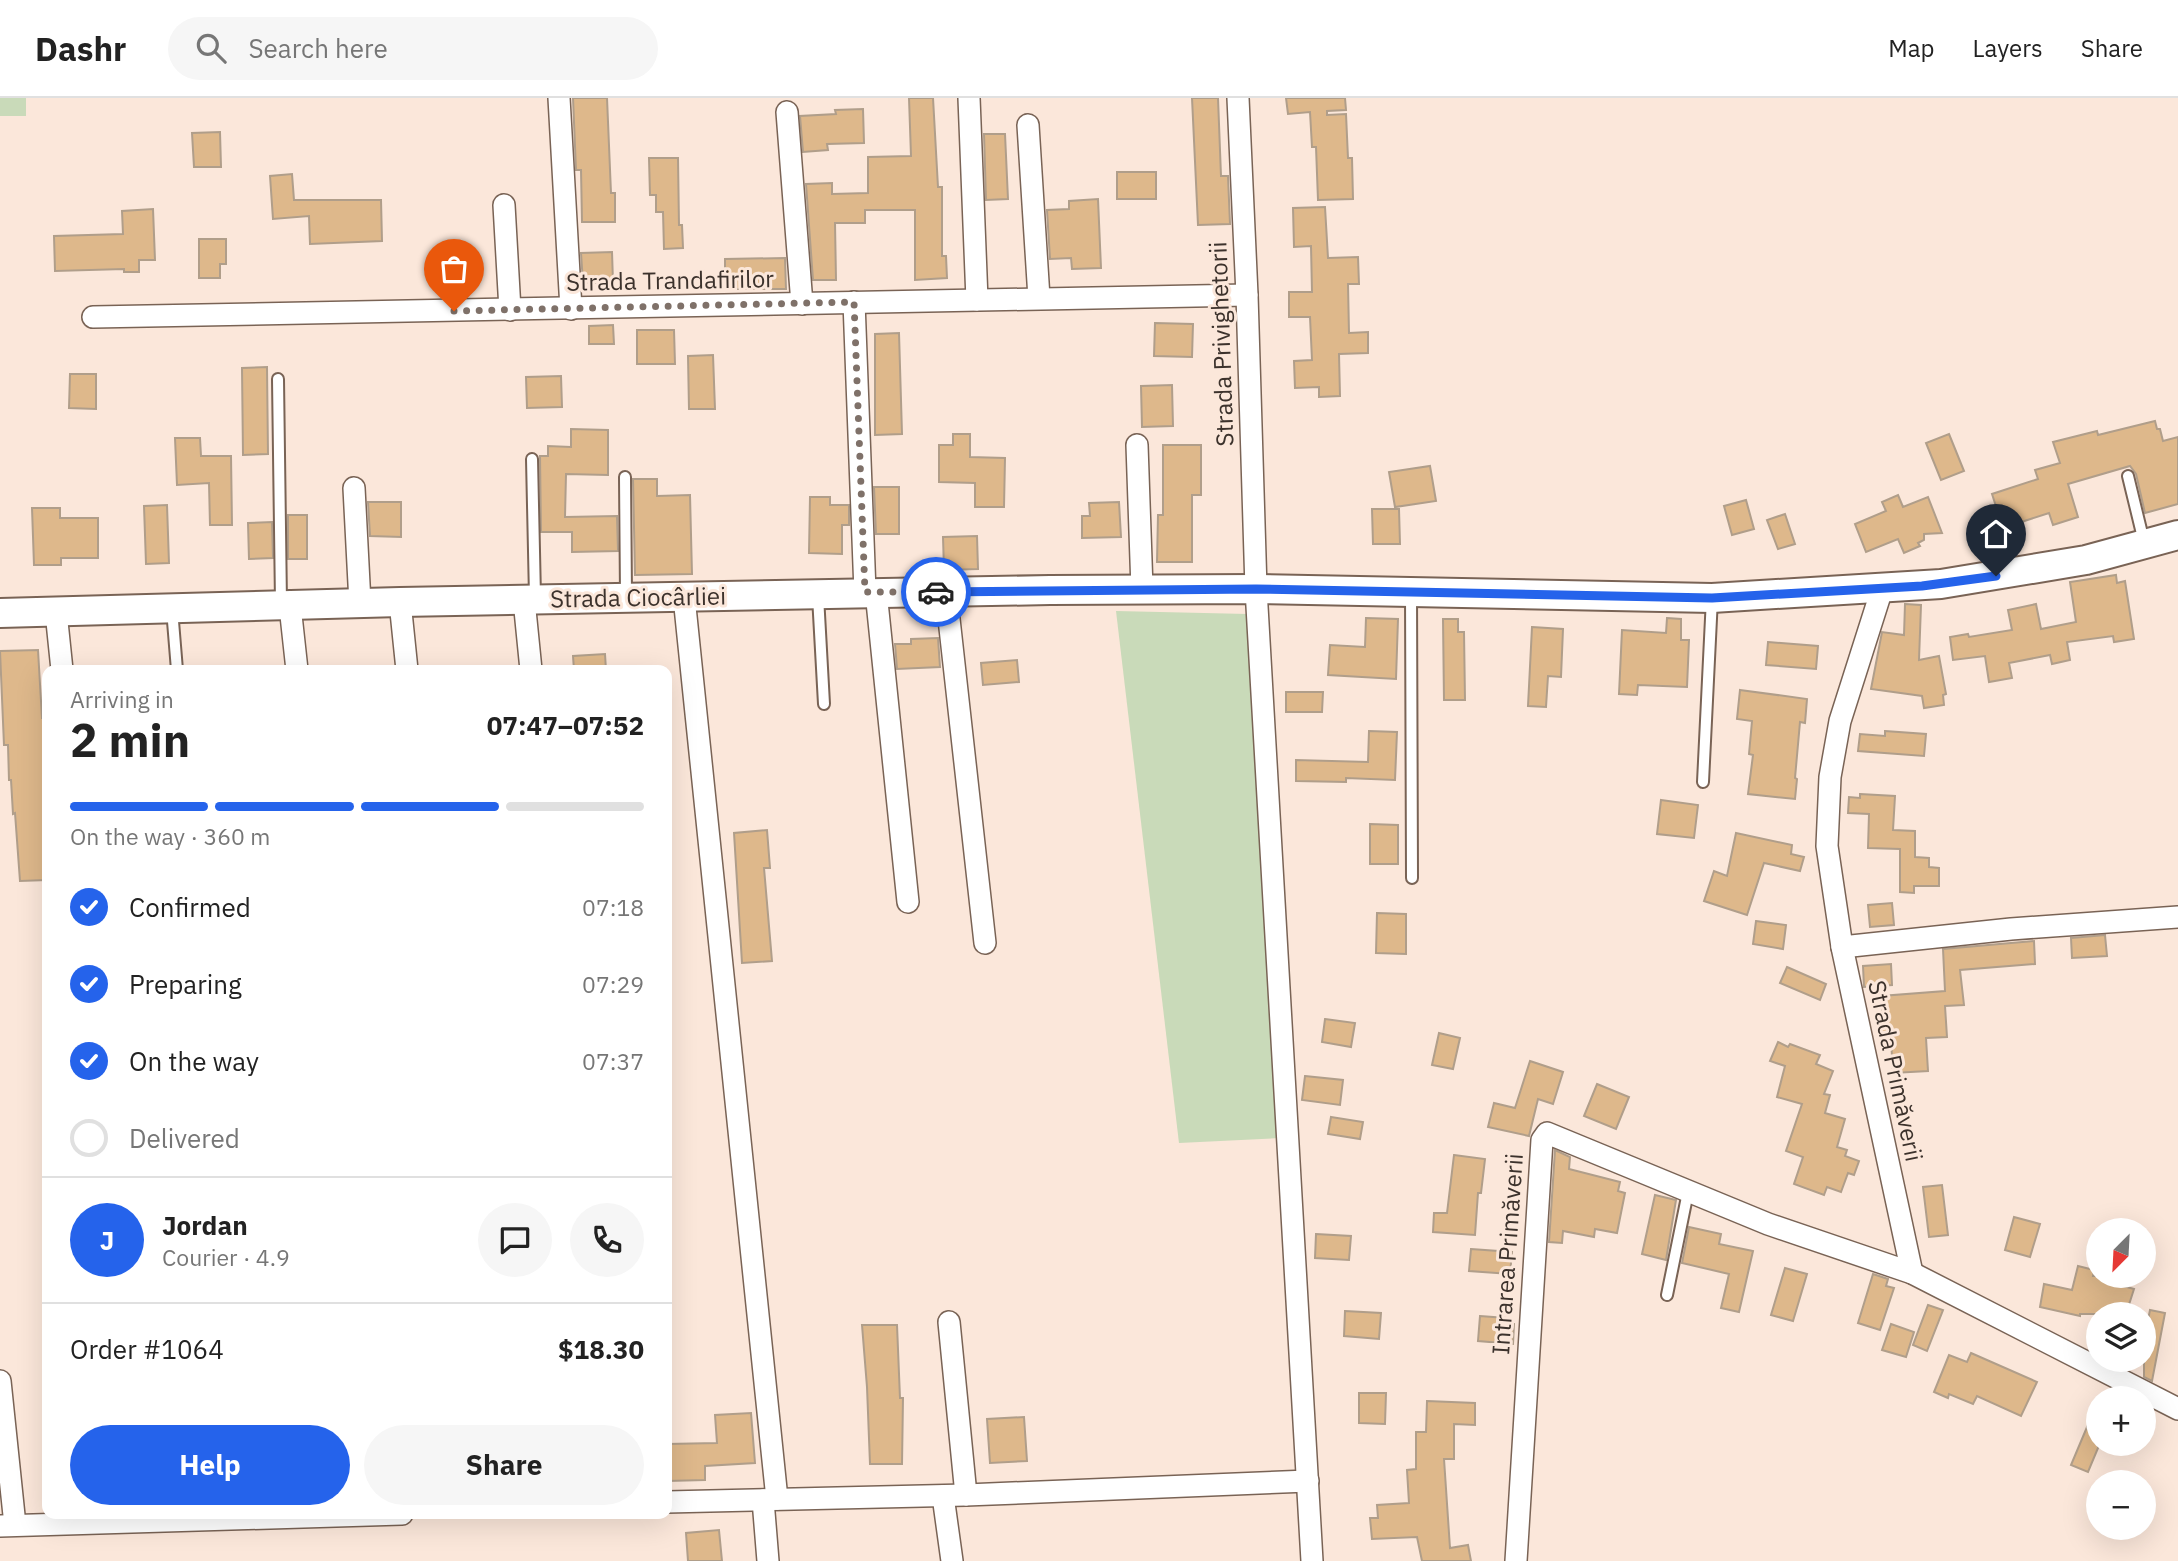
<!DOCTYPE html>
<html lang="en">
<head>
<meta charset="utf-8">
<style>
	:root { --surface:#fff; --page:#f6f6f6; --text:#222; --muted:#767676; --line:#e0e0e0; --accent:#2563eb }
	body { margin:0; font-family:"IBM Plex Sans",sans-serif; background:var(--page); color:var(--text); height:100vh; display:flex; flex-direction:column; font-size:26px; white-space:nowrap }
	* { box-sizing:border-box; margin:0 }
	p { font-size:23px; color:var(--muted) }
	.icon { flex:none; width:38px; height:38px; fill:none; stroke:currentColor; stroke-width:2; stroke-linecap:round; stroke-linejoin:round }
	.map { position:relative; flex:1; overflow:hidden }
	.panel { position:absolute; left:42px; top:567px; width:630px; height:854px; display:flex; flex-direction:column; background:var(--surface); border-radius:14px; box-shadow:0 7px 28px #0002 }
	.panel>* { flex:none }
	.needle { width:46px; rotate:204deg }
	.fabs { position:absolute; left:2086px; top:1120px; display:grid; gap:14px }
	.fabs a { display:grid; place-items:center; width:70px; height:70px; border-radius:50%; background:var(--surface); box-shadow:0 7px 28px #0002; font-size:35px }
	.pin { position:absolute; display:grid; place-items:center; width:60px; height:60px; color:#fff; margin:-72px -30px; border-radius:50% 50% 50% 0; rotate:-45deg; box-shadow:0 0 7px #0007 }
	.pin .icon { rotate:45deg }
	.courier { position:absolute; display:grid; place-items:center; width:70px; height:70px; margin:-35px; border:5px solid #2563eb; border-radius:50%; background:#fff; color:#222; box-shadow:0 2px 9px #0007 }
	.head em { font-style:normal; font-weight:800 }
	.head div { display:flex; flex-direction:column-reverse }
	.head { display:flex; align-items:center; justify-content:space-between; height:119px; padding:0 28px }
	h1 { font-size:46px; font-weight:800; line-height:52px }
	.bar { display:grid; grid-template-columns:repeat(4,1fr); gap:10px 7px; align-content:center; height:84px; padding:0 28px }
	.bar i { height:9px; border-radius:5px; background:var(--line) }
	.bar .on { background:var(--accent) }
	.bar p { grid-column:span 4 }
	.line { display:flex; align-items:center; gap:18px; padding:0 28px; border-top:2px solid var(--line) }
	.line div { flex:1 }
	.round { display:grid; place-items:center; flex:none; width:74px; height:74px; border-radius:37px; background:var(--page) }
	ol { padding:0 28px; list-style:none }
	li { display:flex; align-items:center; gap:21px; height:77px }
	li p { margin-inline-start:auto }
	li .icon { padding:7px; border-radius:50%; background:var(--accent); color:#fff; stroke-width:4 }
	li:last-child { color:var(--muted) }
	li i { width:38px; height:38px; border:4px solid var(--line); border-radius:50% }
	.action { display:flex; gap:14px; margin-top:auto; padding:14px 28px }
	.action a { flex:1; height:80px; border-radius:42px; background:var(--accent); color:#fff; font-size:28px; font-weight:800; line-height:80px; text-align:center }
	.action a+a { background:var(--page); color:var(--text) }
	header { display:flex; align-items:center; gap:42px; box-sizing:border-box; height:98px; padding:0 35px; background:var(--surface); border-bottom:2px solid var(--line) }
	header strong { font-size:33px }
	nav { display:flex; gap:38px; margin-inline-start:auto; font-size:24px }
	.search { width:490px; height:63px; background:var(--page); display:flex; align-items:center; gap:18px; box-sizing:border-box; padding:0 24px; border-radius:38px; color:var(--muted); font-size:26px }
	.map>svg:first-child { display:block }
	.green { fill:#c9dab9 }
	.building { fill:#deb88b; stroke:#b09e8a; stroke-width:2 }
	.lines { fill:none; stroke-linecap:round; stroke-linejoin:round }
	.lane-casing { stroke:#796355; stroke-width:14 }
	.street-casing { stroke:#796355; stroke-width:24 }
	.secondary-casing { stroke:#796355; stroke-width:32 }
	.lane { stroke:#fff; stroke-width:10 }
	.street { stroke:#fff; stroke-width:21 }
	.secondary { stroke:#fff; stroke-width:28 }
	.done { stroke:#7f7169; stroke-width:7; stroke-dasharray:0 12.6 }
	.route { stroke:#2563eb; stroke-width:9 }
	.labels { text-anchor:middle; stroke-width:6; stroke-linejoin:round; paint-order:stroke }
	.street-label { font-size:24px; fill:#3c322c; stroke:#fbe7da }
</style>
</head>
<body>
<header>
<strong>Dashr</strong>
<div class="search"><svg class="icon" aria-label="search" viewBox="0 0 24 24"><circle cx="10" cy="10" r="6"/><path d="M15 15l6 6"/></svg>Search here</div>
<nav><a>Map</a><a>Layers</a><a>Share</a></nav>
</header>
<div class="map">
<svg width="2178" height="1463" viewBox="0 0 2178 1463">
	<rect width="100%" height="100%" fill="#fbe7da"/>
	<g class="green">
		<rect x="0" y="0" width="26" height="18"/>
		<path d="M1116,513L1248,516L1280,1040L1179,1045Z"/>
	</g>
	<g class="building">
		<path d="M573,0H607L611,95H615V124H582L581,72H576Z"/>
		<path d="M909,0H933L938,89H942V158H946L947,180L915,182V112H865V125H835L836,182H813L806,86L832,85V96L868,95V59L911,58Z"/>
		<path d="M1192,0H1218L1221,78H1228L1230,126L1198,127Z"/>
		<path d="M1286,0H1345L1346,12L1327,13V17L1346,16L1348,60H1352L1353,101L1318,102L1316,49H1312L1310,14L1288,16Z"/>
		<path d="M863,11L864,45L827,46L828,52L803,54L800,18L836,16L835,12Z"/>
		<path d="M220,34L221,69H194L192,35Z"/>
		<path d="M984,36H1005L1008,101L986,102Z"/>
		<path d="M649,60H678L679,127H682L683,150L664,151L663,114H656V97H650Z"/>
		<rect x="1117" y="74" width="39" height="27"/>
		<path d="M292,76L294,102H381L382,143L310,146L309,118L273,121L270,78Z"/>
		<path d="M1098,101L1101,170L1072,171L1071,160L1050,161L1047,112L1069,111V103Z"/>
		<path d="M1325,109L1328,160L1358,159L1359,186H1348L1349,235L1368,234V255L1339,256L1340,298L1319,299V289L1295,290L1294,263L1312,262L1310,219H1289V194H1312L1311,148L1294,149L1293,110Z"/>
		<path d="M153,111L155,162H139V174H124V171L55,173L54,138L123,136L122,113Z"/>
		<path d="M199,141H226V166H220V180H199Z"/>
		<path d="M612,154L613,184L583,185L581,155Z"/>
		<path d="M785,160L786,191H725V161Z"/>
		<path d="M1155,225L1193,226L1192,259L1154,258Z"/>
		<path d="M613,227L614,246H589V228Z"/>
		<path d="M637,232H674L675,266H637Z"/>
		<path d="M899,235L902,336L875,337V236Z"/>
		<path d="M713,257L715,311H689L688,258Z"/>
		<path d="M267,269L268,356L243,357L242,270Z"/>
		<path d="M70,276H96V311L69,310Z"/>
		<path d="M561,278L562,309L527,310L526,279Z"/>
		<path d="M1172,287L1173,328L1142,329L1141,288Z"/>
		<path d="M2155,323L2157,331H2160L2163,343L2178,339V406L2145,415L2136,376L2130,368L2068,386L2078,419L2053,427L2049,415L2003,430L1992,396L2038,381L2035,372L2060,365L2053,344L2097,333L2098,337Z"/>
		<path d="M571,331L608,332V377L566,376L565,419L617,418L618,453L572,454V434H541L540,358H548V348L571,349Z"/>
		<path d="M953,336H970V359L1005,360L1004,409H975V385L939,384V347H953Z"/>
		<path d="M1949,336L1964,373L1941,382L1926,345Z"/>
		<path d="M175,340H200L201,358H231L232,427H210L209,385L177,387Z"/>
		<path d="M1163,347H1201V397H1192V464H1157L1158,417H1163Z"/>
		<path d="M1430,368L1436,403L1395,409L1389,374Z"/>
		<path d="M633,381H657V398L690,397L692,476L635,477Z"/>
		<path d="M874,389H899V436H876Z"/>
		<path d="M1898,397L1903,409L1928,399L1942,435L1924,436V442L1918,445L1920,448L1904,455L1898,441L1866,454L1855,426L1886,413L1882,404Z"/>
		<path d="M810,399H830V407H849V427H842V456L809,455Z"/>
		<path d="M1746,402L1754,431L1732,437L1724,408Z"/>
		<path d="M368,404H401V439L370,438Z"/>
		<path d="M1119,404L1121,439L1082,440V418H1090L1089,405Z"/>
		<path d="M167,407L169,465L146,466L144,408Z"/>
		<path d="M32,410H60V420H98V460H61V467H34Z"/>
		<path d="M1372,411H1399L1400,446H1373Z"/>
		<path d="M1785,416L1795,446L1778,451L1767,422Z"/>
		<rect x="288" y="417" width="19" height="44"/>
		<path d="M272,424L273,460L249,461L248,425Z"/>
		<path d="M977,438L978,471L944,472L943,439Z"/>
		<path d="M2116,477L2117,485L2125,483L2134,541L2114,544L2113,538L2067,544L2070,562L2052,566L2050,557L2009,565L2012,580L1989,584L1985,558L1953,562L1950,539L1968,536L1969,539L2012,532L2008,512L2036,506L2041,531L2076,524L2070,484Z"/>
		<path d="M1905,506L1921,507L1919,562L1939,558L1946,596L1943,597L1944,607L1924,610L1922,598L1871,591L1882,534L1904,537Z"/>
		<path d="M1366,520L1398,521L1396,581L1328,577L1330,547L1365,549Z"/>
		<path d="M1667,520L1681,521V542H1689L1687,589L1638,587L1637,597L1619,596L1622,532L1666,535Z"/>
		<path d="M1443,521H1458V534H1464L1465,602H1444Z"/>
		<path d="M1532,529L1563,531L1561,579L1548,578L1546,609L1528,608Z"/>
		<path d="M938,540L940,569L897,571L895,546H911V541Z"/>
		<path d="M1768,544L1818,548L1816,571L1766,567Z"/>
		<path d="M38,552L42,620H45L47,654V782L20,783L15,715L13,716L11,682H9L8,647H4L0,553Z"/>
		<path d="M605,556L606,572H574L573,558Z"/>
		<path d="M1017,562L1019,584L983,587L981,565Z"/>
		<path d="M1740,592L1807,601L1805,625L1800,624L1795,680L1797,681L1795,701L1748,696L1753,657L1749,656L1752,623L1737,621Z"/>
		<path d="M1286,594H1323L1322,614H1286Z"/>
		<path d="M1369,633L1397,634L1395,682L1346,680V684L1296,683V662L1368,664Z"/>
		<path d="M1885,633L1926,636L1924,658L1858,653L1860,636L1885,638Z"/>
		<path d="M1860,696L1895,698L1893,732L1915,733V759L1929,760V769L1939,770V788H1914V795L1900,794V751L1868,750L1869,716L1848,715L1849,699L1860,700Z"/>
		<path d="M1661,702L1698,707L1694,740L1657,736Z"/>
		<path d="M1370,726L1398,727V766H1370Z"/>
		<path d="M767,732L770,770H764L772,863L742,865L734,735Z"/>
		<path d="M1736,735L1792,747L1791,756L1804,759L1800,773L1764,765L1747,817L1704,803L1714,773L1727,778Z"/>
		<path d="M1892,805L1894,827L1870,829L1868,807Z"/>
		<path d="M1377,815L1406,816V856L1376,855Z"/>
		<path d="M1756,823L1786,827L1783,851L1753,846Z"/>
		<path d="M2105,837L2107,858L2072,860L2071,840Z"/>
		<path d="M2034,843L2035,866L1960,872L1964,907L1945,908L1947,939L1926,940L1928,973L1893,975L1891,942H1880L1879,920H1883L1881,898L1945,893L1943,851Z"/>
		<path d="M1891,866L1892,887L1864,889L1863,868Z"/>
		<path d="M1787,869L1826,886L1820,902L1780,885Z"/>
		<path d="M1325,921L1355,925L1351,949L1322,944Z"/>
		<path d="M1439,935L1460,940L1453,971L1432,967Z"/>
		<path d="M1778,944L1788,949L1790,946L1820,957L1816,966L1833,973L1824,996L1830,997L1825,1015L1845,1021L1837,1049L1847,1052L1845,1058L1859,1063L1854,1077L1848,1075L1841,1094L1827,1089L1824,1097L1794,1086L1803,1059L1786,1053L1802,1006L1777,999L1785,968L1770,963Z"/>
		<path d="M1530,963L1563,974L1553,1006L1538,1001L1529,1038L1488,1029L1494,1005L1515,1010Z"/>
		<path d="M1305,978L1343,982L1340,1007L1302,1002Z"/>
		<path d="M1597,986L1629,999L1616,1031L1584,1018Z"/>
		<path d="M1331,1019L1363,1024L1360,1041L1328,1036Z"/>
		<path d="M1555,1052L1570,1059L1569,1071L1620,1084L1618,1093L1625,1095L1617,1135L1595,1131L1594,1139L1563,1133L1562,1145L1549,1144Z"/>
		<path d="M1454,1057L1485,1061L1481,1095H1478L1475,1137L1433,1134L1434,1115H1447Z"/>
		<path d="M1942,1087L1948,1137L1929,1139L1923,1089Z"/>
		<path d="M1655,1097L1676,1102L1666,1162L1642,1156Z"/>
		<path d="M2014,1119L2040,1126L2030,1159L2005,1152Z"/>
		<path d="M1689,1129L1721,1136L1719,1146L1753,1153L1739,1214L1721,1210L1729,1176L1682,1165Z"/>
		<path d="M1316,1136L1351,1138L1349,1162L1315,1160Z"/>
		<path d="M1471,1151L1512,1154L1510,1176L1469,1173Z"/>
		<path d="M2078,1168L2094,1172L2093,1178H2118L2116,1186L2134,1191L2126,1216H2080V1218L2040,1209L2044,1186L2072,1192Z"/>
		<path d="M1785,1170L1807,1176L1793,1223L1771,1217Z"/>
		<path d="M1873,1176L1888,1181L1886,1188L1894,1190L1880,1232L1858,1225Z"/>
		<path d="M1928,1207L1943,1212L1927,1253L1913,1247Z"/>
		<path d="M2150,1212L2165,1215L2152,1283L2144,1279V1242Z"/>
		<path d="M1345,1213L1381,1215L1379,1241L1344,1238Z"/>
		<path d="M1480,1218L1506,1220V1226H1514L1513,1246L1478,1243Z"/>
		<path d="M1891,1226L1914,1234L1906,1259L1882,1252Z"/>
		<path d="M862,1227H897L900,1300H903L902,1366H870L867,1289Z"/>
		<path d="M1971,1255L2037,1284L2021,1318L1977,1298L1973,1306L1949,1296L1948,1300L1934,1294L1949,1257L1967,1264Z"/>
		<path d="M1359,1295H1386L1385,1326L1359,1325Z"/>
		<path d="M1427,1303L1475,1305V1327L1454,1326V1361H1444L1450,1450L1468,1447L1471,1463H1422L1417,1439L1372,1441L1370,1420H1378L1377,1407L1409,1405L1407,1372L1416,1371V1334H1426Z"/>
		<path d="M2098,1303V1350L2088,1374L2071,1367Z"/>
		<path d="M751,1315L755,1365L705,1368V1382L667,1383V1346L717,1345L715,1317Z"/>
		<path d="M1024,1319L1027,1363L990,1365L987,1321Z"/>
		<path d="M719,1432L722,1463H688L686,1435Z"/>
	</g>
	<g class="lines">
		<defs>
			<g id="lane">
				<path d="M278,281L281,505"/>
				<path d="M532,361L535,499"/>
				<path d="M2128,378L2144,444"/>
				<path d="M625,379L626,497"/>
				<path d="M1411,494L1412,780"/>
				<path d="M818,498L824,606"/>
				<path d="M172,511L177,572"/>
				<path d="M1703,684L1712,500"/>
				<path d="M1667,1197L1688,1094"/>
			</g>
			<g id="street">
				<path d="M559,0L571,211"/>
				<path d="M969,0L977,202"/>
				<path d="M1238,0L1247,197L1256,491L1312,1463"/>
				<path d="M787,14L802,206"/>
				<path d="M1028,27L1039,200"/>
				<path d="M504,107L510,212"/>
				<path d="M854,204L865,494"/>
				<path d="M93,219L1247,197"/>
				<path d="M1137,347L1142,491"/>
				<path d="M354,390L360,505"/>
				<path d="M1882,491L1840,623L1830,679L1827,748L1842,849L1912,1175"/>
				<path d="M876,494L908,804"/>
				<path d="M946,494L985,845"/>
				<path d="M684,499L777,1401"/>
				<path d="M524,502L531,572"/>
				<path d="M400,504L407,572"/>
				<path d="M290,508L297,572"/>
				<path d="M56,514L62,572"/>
				<path d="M1842,849L2011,831L2178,819"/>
				<path d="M949,1224L966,1397"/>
				<path d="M0,1283L15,1427"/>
				<path d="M943,1398L952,1463"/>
				<path d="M763,1402L768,1463"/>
				<path d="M667,1404L966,1397L1308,1383"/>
				<path d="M0,1428L402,1416"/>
				<path d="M1516,1463L1542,1042L1547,1035L1768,1126L1912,1175L2178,1311"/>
			</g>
			<path id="secondary" d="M0,515L400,504L1050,492L1256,491L1712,500L1941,486L2086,462L2178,437"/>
		</defs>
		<use href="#lane" class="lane-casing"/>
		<use href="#street" class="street-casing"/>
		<use href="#secondary" class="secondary-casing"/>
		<use href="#lane" class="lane"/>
		<use href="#street" class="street"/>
		<use href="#secondary" class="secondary"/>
	</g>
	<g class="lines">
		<path class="done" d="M454,213L854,204L865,494H936"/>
		<path class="route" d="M936,494L1256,491L1712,500L1922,488L1996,478"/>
	</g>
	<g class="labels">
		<g class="street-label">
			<text transform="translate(670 183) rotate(-1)" y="8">Strada Trandafirilor</text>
			<text transform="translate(1222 246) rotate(-92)" y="8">Strada Privighetorii</text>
			<text transform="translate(638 500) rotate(-1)" y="8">Strada Ciocârliei</text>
			<text transform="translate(1895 973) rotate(78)" y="8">Strada Primăverii</text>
			<text transform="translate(1508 1156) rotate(-86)" y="8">Intrarea Primăverii</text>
		</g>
	</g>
</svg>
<div class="fabs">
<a><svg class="needle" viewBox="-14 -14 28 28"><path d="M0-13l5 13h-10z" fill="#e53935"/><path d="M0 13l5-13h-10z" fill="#767676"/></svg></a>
<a><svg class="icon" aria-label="layers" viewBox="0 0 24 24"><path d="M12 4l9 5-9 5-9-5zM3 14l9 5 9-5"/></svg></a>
<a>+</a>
<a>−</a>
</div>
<div class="pin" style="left:454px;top:213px;background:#ea580c"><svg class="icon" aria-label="bag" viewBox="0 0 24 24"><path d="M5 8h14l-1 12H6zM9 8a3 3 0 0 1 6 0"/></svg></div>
<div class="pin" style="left:1996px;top:478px;background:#1f2937"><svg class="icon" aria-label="home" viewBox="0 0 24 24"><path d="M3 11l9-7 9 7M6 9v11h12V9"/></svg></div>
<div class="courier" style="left:936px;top:494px"><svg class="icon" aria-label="car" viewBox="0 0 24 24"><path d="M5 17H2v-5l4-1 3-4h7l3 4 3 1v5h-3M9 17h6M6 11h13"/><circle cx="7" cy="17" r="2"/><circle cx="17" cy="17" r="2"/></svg></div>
<section class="panel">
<div class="head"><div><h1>2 min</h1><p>Arriving in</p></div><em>07:47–07:52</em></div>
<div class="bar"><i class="on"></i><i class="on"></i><i class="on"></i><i></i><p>On the way · 360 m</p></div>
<ol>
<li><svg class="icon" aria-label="check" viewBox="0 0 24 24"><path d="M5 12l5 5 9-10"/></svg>Confirmed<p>07:18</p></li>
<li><svg class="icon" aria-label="check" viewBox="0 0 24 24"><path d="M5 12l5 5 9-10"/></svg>Preparing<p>07:29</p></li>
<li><svg class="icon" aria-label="check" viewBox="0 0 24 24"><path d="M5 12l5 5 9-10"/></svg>On the way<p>07:37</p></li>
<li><i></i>Delivered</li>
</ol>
<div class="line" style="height:126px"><b class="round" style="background:var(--accent);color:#fff">J</b><div><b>Jordan</b><p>Courier · 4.9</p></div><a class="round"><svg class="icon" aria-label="chat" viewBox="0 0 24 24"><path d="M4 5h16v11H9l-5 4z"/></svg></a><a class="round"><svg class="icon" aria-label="phone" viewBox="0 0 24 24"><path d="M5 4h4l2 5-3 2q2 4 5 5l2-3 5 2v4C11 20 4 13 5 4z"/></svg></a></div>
<div class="line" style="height:91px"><div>Order #1064</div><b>$18.30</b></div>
<div class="action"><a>Help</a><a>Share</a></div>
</section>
</div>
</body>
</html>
